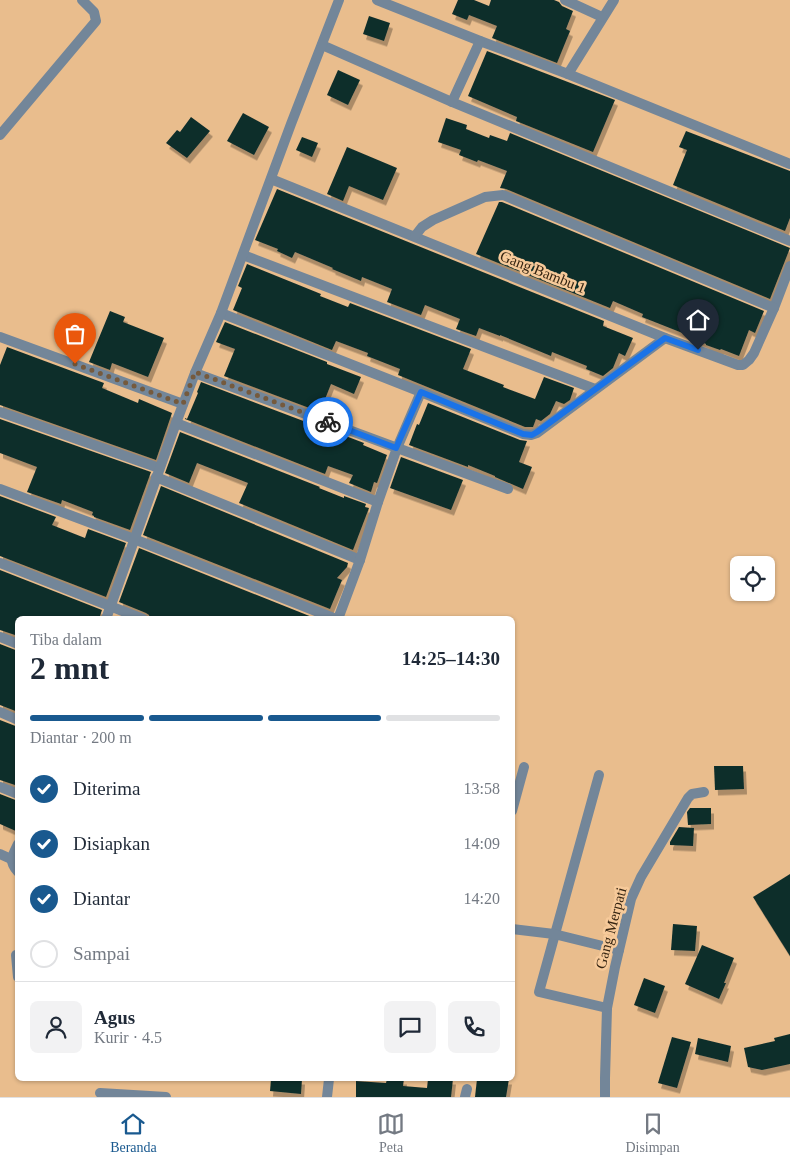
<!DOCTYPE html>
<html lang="id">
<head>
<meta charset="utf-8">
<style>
	:root { --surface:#fff; --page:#f2f2f3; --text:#1f2937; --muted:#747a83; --line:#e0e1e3; --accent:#19598f }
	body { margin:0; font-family:Georgia,serif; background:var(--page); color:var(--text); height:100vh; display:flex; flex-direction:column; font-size:19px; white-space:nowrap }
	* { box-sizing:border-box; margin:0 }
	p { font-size:16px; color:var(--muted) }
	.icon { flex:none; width:28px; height:28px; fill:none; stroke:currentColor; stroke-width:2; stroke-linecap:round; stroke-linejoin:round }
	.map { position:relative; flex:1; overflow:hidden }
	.sheet { position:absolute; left:15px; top:616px; width:500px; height:465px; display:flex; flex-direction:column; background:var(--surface); border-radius:8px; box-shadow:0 1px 4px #0004 }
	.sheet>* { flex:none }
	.fabs { position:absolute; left:730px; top:556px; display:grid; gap:10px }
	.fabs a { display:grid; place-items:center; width:45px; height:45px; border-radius:8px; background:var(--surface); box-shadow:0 1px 4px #0004; font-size:25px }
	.pin { position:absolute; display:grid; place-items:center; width:42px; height:42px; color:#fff; margin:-51px -21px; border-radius:50% 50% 50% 0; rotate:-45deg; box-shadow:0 0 5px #0007 }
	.pin .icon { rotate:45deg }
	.courier { position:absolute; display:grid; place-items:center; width:50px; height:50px; margin:-25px; border:4px solid #1a73e8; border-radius:50%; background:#fff; color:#222; box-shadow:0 1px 6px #0007 }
	.headline em { font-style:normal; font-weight:800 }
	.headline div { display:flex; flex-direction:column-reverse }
	.headline { display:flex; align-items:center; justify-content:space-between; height:85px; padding:0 15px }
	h1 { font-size:32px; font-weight:800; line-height:38px }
	.bar { display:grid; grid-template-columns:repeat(4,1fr); gap:8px 5px; align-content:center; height:60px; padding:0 15px }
	.bar i { height:6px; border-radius:4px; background:var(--line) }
	.bar .active { background:var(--accent) }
	.bar p { grid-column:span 4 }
	.line { display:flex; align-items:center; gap:12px; padding:0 15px; border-top:1px solid var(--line) }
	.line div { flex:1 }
	.round { display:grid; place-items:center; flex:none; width:52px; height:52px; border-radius:8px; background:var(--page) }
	ol { padding:0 15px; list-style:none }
	li { display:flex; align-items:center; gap:15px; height:55px }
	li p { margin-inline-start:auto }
	li .icon { padding:5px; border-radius:50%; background:var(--accent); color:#fff; stroke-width:4 }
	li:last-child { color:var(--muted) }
	li i { width:28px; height:28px; border:2px solid var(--line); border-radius:50% }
	.dock { display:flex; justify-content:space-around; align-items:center; height:70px; border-top:1px solid var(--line); background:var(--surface); font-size:14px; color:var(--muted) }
	.dock a { display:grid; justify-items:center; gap:2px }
	.dock .active { color:var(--accent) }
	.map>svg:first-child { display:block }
	.building { fill:#112e2c; filter:url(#shadow) }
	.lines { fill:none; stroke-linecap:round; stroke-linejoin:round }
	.street { stroke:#738699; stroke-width:10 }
	.done { stroke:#755a3d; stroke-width:5; stroke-dasharray:0 9 }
	.route { stroke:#1a73e8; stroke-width:6 }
	.labels { text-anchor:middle; stroke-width:5; stroke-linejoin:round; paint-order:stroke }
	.street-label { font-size:15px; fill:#362512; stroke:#f7ca9a }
</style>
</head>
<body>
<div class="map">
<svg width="790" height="1097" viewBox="0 0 790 1097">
	<defs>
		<filter id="shadow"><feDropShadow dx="3" dy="5.5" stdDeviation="0" flood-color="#0004"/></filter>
	</defs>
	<rect width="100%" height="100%" fill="#e9bd8d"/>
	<g class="building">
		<path d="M458,0H474L489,6L491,0H554L559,2L562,6L573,11L566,29L570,31L557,63L492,38L497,26L469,15L467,20L452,14Z"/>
		<path d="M369,16L390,23L384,41L363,34Z"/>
		<path d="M487,51L615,100L593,152L516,121L517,117L468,96Z"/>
		<path d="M338,70L360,80L348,105L327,95Z"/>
		<path d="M243,113L269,127L254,155L227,141Z"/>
		<path d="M191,117L210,131L187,158L166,143L177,130L180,132Z"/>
		<path d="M446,118L467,125L466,129L489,138L490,135L507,141L510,133L790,248L770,299L506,189L500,188L507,171L478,160L477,162L459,155L461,150L438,142Z"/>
		<path d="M686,131L790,171V218L785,231L673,185L687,150L679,147Z"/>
		<path d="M302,137L318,143L312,157L296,150Z"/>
		<path d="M347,147L397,168L383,200L349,186L343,201L327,194Z"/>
		<path d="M277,189L604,321L603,326L633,338L625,356L619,353L613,368L603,376L586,369L587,366L552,352L551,356L500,335V336L479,328L476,336L456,329L460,319L425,305L421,315L387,302L392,289L362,277L361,281L332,269L333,268L295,252L292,258L277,251L278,249L255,240Z"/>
		<path d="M499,202H502L764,311L755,333L749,330L739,356L721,349L720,350L706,345V344L690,336L642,317L643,314L613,301L610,308L476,254Z"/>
		<path d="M247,264L321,294L320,296L348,307L350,303L471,349L463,369L504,385L503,387L535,399L544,377L574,388L570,400L564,404L556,401L550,414L541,421L536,419L533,427H525L398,375L400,369L367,356L368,353L336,341L332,350L233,310L242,288L238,286Z"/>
		<path d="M110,311L125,317L123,322L164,338L148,377L112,363L110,370L89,362Z"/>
		<path d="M225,322L327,362V364L361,377L354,394L331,384L320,412L224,376L235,349L216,342Z"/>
		<path d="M7,347L104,383L102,388L138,403L139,399L172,413L156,460L0,405V365Z"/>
		<path d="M201,382L314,425L342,436L343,435L364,443L363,445L387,455L377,483L374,482L371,492L349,483L353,475L328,466L325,474L185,419V418L187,419L198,393L197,392Z"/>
		<path d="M428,403L520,440L527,441L519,462L532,467L523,489L495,477V476L468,465V467L409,445L417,424L419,425Z"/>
		<path d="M0,419L151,472L130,530L94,517V516L92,515L93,512L62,500L61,504L27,492L37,467L0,453Z"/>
		<path d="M180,432L320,487L319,488L344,498V496L366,504L365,507L369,508L353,550L239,503L248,483L197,463L189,483L165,473Z"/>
		<path d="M401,457L463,480L451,510L390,488Z"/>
		<path d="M161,486L348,563L347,567L337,578L342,580L330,609L143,535Z"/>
		<path d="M0,496L56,517L52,525L85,538L88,529L126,543L106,597L0,556Z"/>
		<path d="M139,548L317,619H150L149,615L146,613L119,602Z"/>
		<path d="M0,570L102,610L99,619H18V636L0,630Z"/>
		<path d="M0,644L18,651V712L0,705Z"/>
		<path d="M0,720L18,727V786L0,780Z"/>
		<path d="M714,766H743L744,789L715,790Z"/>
		<path d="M0,794L18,801V832L0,824Z"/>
		<path d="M690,808H711V824L688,825L687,812Z"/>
		<path d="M679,827L694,828L693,846L670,845V842Z"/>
		<path d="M790,874V956L753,897Z"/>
		<path d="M673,924L697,926L695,951L671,950Z"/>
		<path d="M702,945L734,958L724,983H726L719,999L685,984Z"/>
		<path d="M644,978L665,986L655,1013L634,1005Z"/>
		<path d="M790,1034V1064L762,1070L748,1067L744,1048L775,1041L774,1038Z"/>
		<path d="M672,1037L691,1042L677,1088L658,1083Z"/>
		<path d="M698,1038L731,1046L728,1062L695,1054Z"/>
		<path d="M271,1079H302L301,1094L270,1091Z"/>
		<path d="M387,1079H404L403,1086L427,1088L428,1079H453L451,1097H356V1081L386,1083Z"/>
		<path d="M477,1079H509L506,1097H475Z"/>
	</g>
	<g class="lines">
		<g class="street">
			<path d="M377,0L480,41L568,74L614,0"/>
			<path d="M565,0L602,17"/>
			<path d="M322,45L452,102L790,241"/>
			<path d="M568,74L790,164"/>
			<path d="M452,102L480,41"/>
			<path d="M0,135L96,21L94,12L82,0"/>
			<path d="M271,179L665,338L738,365H743L749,360L754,353L774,308L790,266"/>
			<path d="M415,236L422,227L433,220L485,197L503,195L774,308"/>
			<path d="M243,255L595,389"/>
			<path d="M221,313L421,392L523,434L531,435L537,433L665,338"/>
			<path d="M0,337L183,404"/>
			<path d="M195,373L508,489"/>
			<path d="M0,412L159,468"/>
			<path d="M176,423L378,502"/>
			<path d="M156,477L360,560"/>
			<path d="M0,489L134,539L336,619"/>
			<path d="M0,563L143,619"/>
			<path d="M106,619L176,423L195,373L221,313L291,124L339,0"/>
			<path d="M338,619L360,560L378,502L397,448L421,392"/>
			<path d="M0,637L18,644"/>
			<path d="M0,712L18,720"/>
			<path d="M599,775L539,992L607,1008"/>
			<path d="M0,787L18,794"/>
			<path d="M512,811L524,767"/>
			<path d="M18,844C12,856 8,861 18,872"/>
			<path d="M0,854L11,859"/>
			<path d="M512,929L554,934L619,950"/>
			<path d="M16,955L18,977"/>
			<path d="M100,1093L166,1097"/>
			<path d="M327,1097L329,1079"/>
			<path d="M465,1097L467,1089"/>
			<path d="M605,1097V1078L607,1008L615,967L631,899L641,877L688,798L692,794L704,792"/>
		</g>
	</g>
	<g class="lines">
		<path class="done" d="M75,364L183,404L195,372L328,422"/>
		<path class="route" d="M328,422L396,448L421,392L523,434L532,435L537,432L665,338L698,350"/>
	</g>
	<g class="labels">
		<g class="street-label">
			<text transform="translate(543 272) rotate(22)" y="5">Gang Bambu 1</text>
			<text transform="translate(611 928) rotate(-75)" y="5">Gang Merpati</text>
		</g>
	</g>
</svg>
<div class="fabs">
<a><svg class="icon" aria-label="locate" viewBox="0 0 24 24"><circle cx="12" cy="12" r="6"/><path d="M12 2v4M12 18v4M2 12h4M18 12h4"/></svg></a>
</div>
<div class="pin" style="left:75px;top:364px;background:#ea580c"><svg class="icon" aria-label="bag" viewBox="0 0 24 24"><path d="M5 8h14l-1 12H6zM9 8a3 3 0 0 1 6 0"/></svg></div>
<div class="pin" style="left:698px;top:350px;background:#1f2937"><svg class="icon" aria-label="home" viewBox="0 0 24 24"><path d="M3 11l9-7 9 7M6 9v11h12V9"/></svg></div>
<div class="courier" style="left:328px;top:422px"><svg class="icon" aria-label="bike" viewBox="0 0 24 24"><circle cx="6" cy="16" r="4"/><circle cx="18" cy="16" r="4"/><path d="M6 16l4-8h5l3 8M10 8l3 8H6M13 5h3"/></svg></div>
<section class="sheet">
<div class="headline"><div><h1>2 mnt</h1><p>Tiba dalam</p></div><em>14:25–14:30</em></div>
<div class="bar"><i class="active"></i><i class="active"></i><i class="active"></i><i></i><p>Diantar · 200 m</p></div>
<ol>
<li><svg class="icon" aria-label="check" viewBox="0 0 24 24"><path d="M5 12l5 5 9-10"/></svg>Diterima<p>13:58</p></li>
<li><svg class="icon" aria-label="check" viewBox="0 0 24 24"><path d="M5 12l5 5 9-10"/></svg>Disiapkan<p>14:09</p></li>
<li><svg class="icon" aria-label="check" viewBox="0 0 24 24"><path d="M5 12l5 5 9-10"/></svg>Diantar<p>14:20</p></li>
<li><i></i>Sampai</li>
</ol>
<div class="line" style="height:90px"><a class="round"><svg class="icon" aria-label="person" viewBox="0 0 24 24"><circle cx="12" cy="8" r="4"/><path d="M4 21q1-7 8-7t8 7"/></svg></a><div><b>Agus</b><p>Kurir · 4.5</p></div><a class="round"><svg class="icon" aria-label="chat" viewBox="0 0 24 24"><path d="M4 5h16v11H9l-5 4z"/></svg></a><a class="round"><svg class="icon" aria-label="phone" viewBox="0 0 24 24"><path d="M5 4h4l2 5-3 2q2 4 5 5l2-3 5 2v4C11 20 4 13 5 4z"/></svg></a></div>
</section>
</div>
<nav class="dock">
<a class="active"><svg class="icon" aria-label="home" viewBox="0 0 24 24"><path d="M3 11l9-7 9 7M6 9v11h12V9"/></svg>Beranda</a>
<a><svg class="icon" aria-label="map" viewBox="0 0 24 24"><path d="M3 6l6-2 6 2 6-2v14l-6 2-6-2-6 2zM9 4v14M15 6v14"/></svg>Peta</a>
<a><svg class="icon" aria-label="saved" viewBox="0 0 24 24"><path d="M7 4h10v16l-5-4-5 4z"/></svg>Disimpan</a>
</nav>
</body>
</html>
